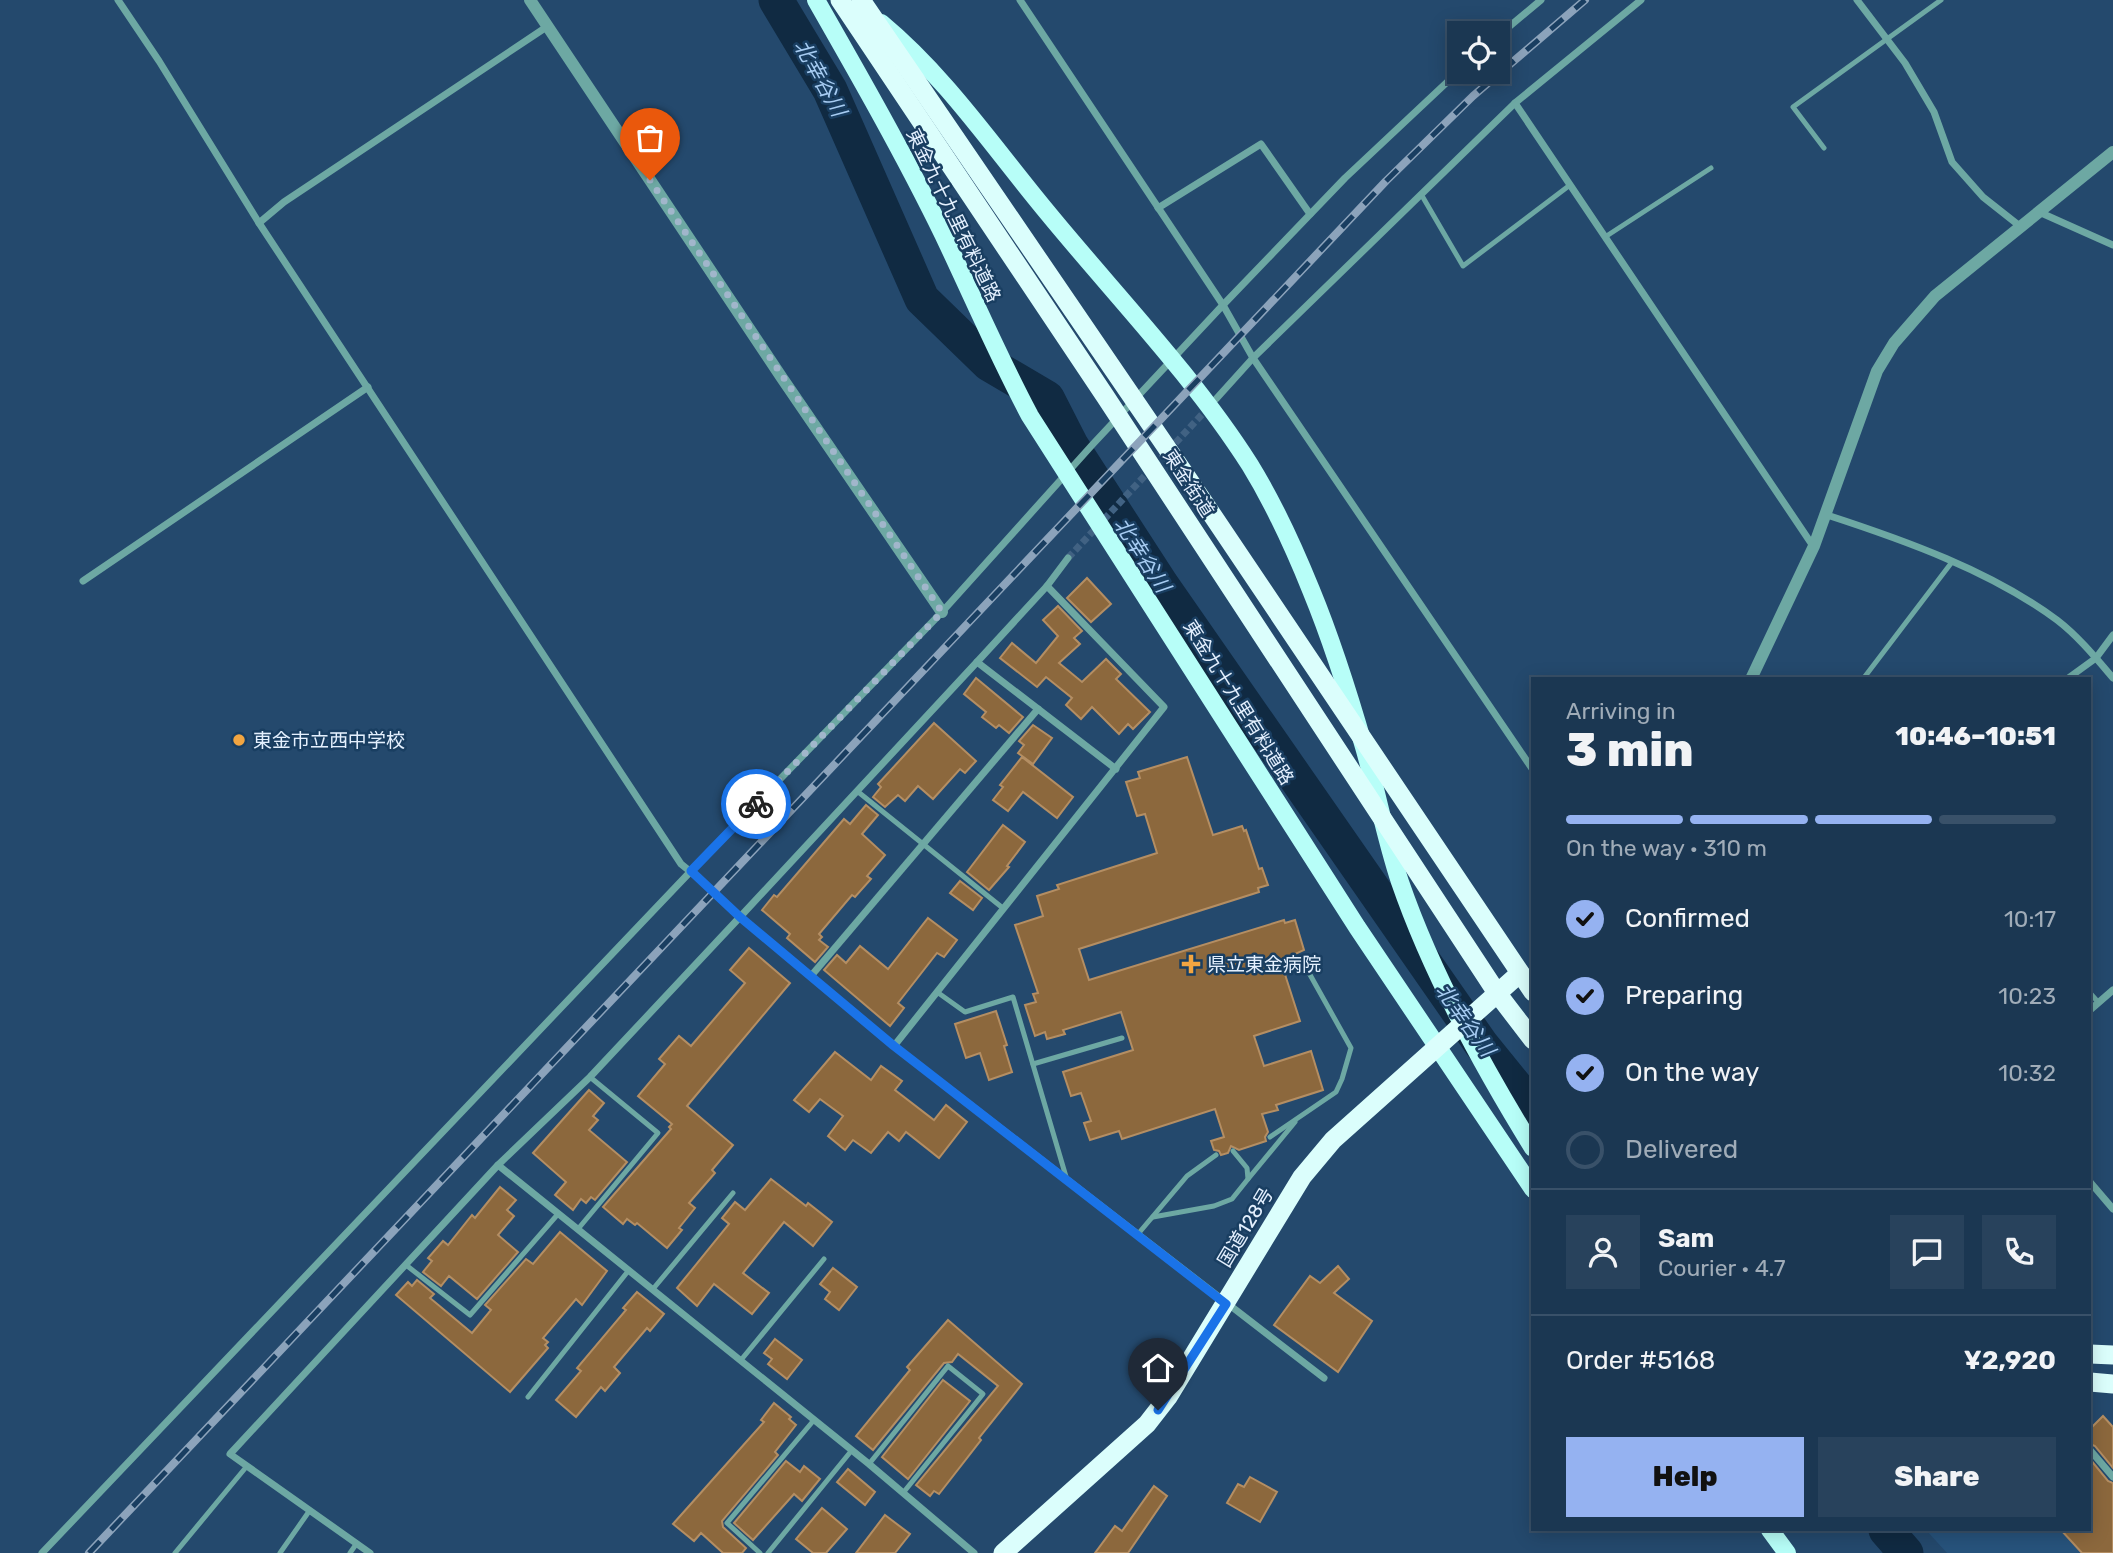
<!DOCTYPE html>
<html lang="en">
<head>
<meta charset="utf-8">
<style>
	:root { --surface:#1b3752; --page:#28425c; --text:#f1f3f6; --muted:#a0acb8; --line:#395169; --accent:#95b2f1 }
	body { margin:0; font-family:Rubik,"Noto Sans JP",sans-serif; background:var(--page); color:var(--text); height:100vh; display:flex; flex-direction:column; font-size:26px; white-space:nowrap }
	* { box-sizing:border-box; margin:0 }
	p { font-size:23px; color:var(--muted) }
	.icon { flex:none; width:38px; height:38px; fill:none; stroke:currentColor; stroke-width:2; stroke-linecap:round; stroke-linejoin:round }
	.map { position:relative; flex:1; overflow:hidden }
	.sheet { position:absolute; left:1531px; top:677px; width:560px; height:854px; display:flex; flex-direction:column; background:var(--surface); border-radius:0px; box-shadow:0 4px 18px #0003,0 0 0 2px var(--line) }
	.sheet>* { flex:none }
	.buttons { position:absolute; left:1447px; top:21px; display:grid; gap:14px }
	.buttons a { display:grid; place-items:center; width:63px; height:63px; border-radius:0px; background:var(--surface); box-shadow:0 4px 18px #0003,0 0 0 2px var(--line); font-size:35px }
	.pin { position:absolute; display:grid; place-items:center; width:60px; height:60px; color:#fff; margin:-72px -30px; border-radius:50% 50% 50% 0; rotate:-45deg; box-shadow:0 0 7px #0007 }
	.pin .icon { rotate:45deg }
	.courier { position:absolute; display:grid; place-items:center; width:70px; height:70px; margin:-35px; border:5px solid #1a73e8; border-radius:50%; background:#fff; color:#222; box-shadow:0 2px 9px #0007 }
	.summary em { font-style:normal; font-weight:800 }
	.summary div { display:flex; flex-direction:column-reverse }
	.summary { display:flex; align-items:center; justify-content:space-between; height:119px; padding:0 35px }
	h1 { font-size:46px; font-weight:800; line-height:52px }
	.bar { display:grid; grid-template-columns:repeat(4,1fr); gap:10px 7px; align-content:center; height:84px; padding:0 35px }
	.bar i { height:9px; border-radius:5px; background:var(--line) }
	.bar .active { background:var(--accent) }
	.bar p { grid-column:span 4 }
	.line { display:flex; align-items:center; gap:18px; padding:0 35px; border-top:2px solid var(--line) }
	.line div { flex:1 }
	.round { display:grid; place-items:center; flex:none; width:74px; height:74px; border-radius:0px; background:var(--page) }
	ol { padding:0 35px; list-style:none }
	li { display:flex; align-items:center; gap:21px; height:77px }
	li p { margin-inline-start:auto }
	li .icon { padding:7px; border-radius:50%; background:var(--accent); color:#111; stroke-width:4 }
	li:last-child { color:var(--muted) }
	li i { width:38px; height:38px; border:4px solid var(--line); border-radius:50% }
	.primary-button { display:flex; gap:14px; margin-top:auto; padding:14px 35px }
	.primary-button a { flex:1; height:80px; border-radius:0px; background:var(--accent); color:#111; font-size:28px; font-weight:800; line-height:80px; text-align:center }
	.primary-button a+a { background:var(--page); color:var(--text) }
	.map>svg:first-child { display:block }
	.built { fill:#27537c }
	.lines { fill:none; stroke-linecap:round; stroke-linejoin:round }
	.river { stroke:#102a42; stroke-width:35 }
	.building { fill:#8c683d; stroke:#b48e63; stroke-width:2 }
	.minor-tunnel { stroke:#416283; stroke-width:7; stroke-dasharray:7 3.5; stroke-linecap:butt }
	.service { stroke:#6da8a3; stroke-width:5 }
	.minor { stroke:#6da8a3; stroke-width:7 }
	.tertiary { stroke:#6da8a3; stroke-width:12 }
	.primary { stroke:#b7fef8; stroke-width:18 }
	.trunk { stroke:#dbfefc; stroke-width:19 }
	.rail-casing { stroke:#8ca3bb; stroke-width:8 }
	.rail { stroke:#193e61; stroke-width:5; stroke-dasharray:16; stroke-linecap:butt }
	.done { stroke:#a1b6cb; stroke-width:7; stroke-dasharray:0 12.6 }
	.route { stroke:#1a73e8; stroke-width:9 }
	.poi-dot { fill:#f2a541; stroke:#193e61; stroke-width:2.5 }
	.labels { text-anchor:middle; stroke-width:5; stroke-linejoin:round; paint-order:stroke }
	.street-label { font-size:19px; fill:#e4f0fe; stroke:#193e61 }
	.poi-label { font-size:19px; fill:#e4f0fe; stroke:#193e61; text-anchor:start }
	.water-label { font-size:21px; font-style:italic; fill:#a7ccf2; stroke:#193e61 }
</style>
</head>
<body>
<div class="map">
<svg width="2113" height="1553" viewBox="0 0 2113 1553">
	<rect width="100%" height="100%" fill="#24496d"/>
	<path class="built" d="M2090,1461L2113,1488V1553H1947L1926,1530H2090Z"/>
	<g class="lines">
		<g class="river">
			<path d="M776,0L830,90L922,299L989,364L1047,398L1071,445L1161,584L1481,1044L1533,1108"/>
			<path d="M1886,1530L1906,1553"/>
		</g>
	</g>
	<g class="building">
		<path d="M1087,578L1111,604L1091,622L1067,598Z"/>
		<path d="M1058,606L1082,631L1074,638L1080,644L1059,663L1082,682L1106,659L1121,674L1116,679L1150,712L1133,729L1128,724L1119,734L1092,707L1081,719L1066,705L1072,698L1046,677L1037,687L1000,658L1012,643L1036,663L1058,636L1043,620Z"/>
		<path d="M976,678L1023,717L1009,733L999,725L996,728L982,717L986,712L964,694Z"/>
		<path d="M934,723L976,761L965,773L960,769L933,799L918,786L905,801L898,795L885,807L873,797L881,787L878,784Z"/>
		<path d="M1033,725L1052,738L1033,764L1018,753L1024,745L1019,741Z"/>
		<path d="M1022,757L1073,797L1057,818L1023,792L1008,811L993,800L1003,787L1000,785Z"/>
		<path d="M1187,757L1213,835L1242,826L1244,831L1246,830L1259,869L1262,868L1268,885L1258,888L1259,892L1079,949L1089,980L1284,920L1285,923L1295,920L1304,950L1295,954L1296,957L1281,962L1300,1021L1254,1036L1264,1066L1311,1051L1323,1090L1276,1105L1278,1110L1262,1114L1268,1132L1265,1137L1266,1141L1239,1150L1231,1146L1228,1153L1221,1155L1219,1151L1214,1150L1211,1141L1224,1137L1215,1109L1122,1139L1119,1131L1090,1140L1084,1123L1091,1121L1081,1093L1071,1096L1063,1072L1133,1050L1121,1012L1063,1030L1065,1034L1047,1039L1045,1032L1035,1036L1025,1005L1036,1002L1033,994L1038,993L1015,925L1043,916L1037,896L1059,889L1057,885L1157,853L1145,814L1137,816L1126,782L1140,778L1138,772Z"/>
		<path d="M866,805L878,815L862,834L885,855L867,876L871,879L855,897L852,895L819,934L822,937L819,940L828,947L815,962L787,938L790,934L762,910L774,895L777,897L844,819L850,824Z"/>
		<path d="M1003,825L1025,842L1007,866L1009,867L989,890L967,872Z"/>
		<path d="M960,881L982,898L973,910L950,893Z"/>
		<path d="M928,918L957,940L944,957L937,953L898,1003L904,1008L890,1026L824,970L837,955L846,963L860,946L888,969Z"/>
		<path d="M749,948L790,983L687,1106L733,1145L712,1170L715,1173L689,1203L695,1208L679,1228L682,1230L667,1248L637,1223L635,1225L627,1219L623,1224L603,1207L671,1129L669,1127L672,1124L638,1096L665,1064L659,1059L679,1036L691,1046L745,983L730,970Z"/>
		<path d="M996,1011L1007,1045L1004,1046L1012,1072L989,1080L980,1053L966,1058L955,1024Z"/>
		<path d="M835,1052L871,1080L881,1066L902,1081L895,1090L934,1120L946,1105L967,1122L939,1158L906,1132L899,1141L888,1132L871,1153L853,1140L845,1150L828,1136L843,1116L820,1099L809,1112L794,1100Z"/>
		<path d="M589,1090L604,1103L593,1116L598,1120L589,1130L627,1162L595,1200L591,1197L586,1203L581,1199L573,1210L555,1195L566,1182L533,1153Z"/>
		<path d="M771,1179L806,1206L808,1203L832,1222L813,1246L784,1222L743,1273L769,1293L752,1314L714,1284L697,1306L677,1288L729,1224L722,1218L735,1202L745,1210Z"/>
		<path d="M500,1187L516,1200L507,1210L514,1216L498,1235L518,1252L477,1299L449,1276L441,1286L423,1272L432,1261L428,1258L443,1241L448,1245L472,1215L475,1218Z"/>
		<path d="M560,1232L607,1271L582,1305L576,1299L543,1338L548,1342L545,1345L548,1348L510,1392L396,1295L408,1282L412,1286L417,1280L434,1294L430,1298L472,1333L491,1310L485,1305L526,1259L533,1264Z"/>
		<path d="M1338,1266L1349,1279L1334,1293L1372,1321L1338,1372L1274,1325L1310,1276L1320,1283Z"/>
		<path d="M833,1268L857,1287L839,1310L825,1299L830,1292L820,1284Z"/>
		<path d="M637,1292L664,1314L650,1331L647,1328L614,1367L620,1373L605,1391L601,1387L576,1417L556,1400L581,1371L577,1368L626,1310L623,1308Z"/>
		<path d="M948,1320L1022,1384L979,1438L981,1440L939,1494L934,1491L930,1496L916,1485L998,1386L958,1354L952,1362L944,1363L873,1450L856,1436L910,1370L907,1367Z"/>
		<path d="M775,1339L802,1360L787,1379L768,1364L772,1359L764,1353Z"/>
		<path d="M943,1380L970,1401L908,1479L882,1457Z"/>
		<path d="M774,1403L791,1417L789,1419L796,1425L775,1452L778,1455L722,1521L723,1527L746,1548L742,1553H723L701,1533L694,1541L673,1524L764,1422L761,1420Z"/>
		<path d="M2103,1416L2113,1427V1468L2095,1446L2090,1444V1429Z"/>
		<path d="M2090,1459L2108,1481L2113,1483V1553H2082L2061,1530H2090Z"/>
		<path d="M786,1461L800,1472L804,1466L820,1479L802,1501L794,1494L753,1540L734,1523Z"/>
		<path d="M848,1469L875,1492L865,1505L837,1482Z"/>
		<path d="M1250,1477L1277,1492L1260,1522L1227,1503L1238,1484L1244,1487Z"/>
		<path d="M1154,1486L1167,1496L1128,1553H1095L1115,1526L1122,1531Z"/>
		<path d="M822,1508L847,1529L826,1553H813L796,1539Z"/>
		<path d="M885,1515L910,1534L895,1553H856Z"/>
	</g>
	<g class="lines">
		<path class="minor-tunnel" d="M1068,558L1209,407"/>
		<g class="service">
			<path d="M1824,148L1793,107L1941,0"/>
			<path d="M1421,194L1463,266L1570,185"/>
			<path d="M1605,237L1711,168"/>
			<path d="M1863,679L1952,562"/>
			<path d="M857,791L1004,909"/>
			<path d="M937,992L965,1012L1013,997L1067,1180"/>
			<path d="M2090,993L2098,1002"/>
			<path d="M1033,1064L1122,1038"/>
			<path d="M1270,1137L1336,1092L1342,1079L1351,1048L1304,964"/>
			<path d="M1248,1179L1295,1122"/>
			<path d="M1153,1217L1214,1206L1232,1199L1248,1179L1247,1168L1233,1151"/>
			<path d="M578,1229L658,1133L590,1077"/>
			<path d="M1138,1234L1187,1176L1216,1155"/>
			<path d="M406,1265L470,1315L558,1214"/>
			<path d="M653,1289L733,1193"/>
			<path d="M741,1360L824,1259"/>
			<path d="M528,1397L629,1270"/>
			<path d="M869,1464L948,1366L983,1394L903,1493"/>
			<path d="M175,1553L247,1466"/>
			<path d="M280,1553L310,1510"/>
			<path d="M350,1553L357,1543"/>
			<path d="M760,1553L727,1523L814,1420"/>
			<path d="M768,1553L852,1450"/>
		</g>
		<g class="minor">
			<path d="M118,0L159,61L259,223L681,864L702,881L740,917L894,1046L1324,1378"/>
			<path d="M1020,0L1223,305L1253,358L1533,770"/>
			<path d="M1857,0L1905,63L1934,112L1952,162L1983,197L2021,227"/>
			<path d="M1498,36L1541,0"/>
			<path d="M1515,103L1813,546"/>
			<path d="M1158,208L1261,144L1310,214"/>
			<path d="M2039,212L2113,245"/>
			<path d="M259,223L284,202L548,26"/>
			<path d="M1216,399L1253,358L1515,103L1641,0"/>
			<path d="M1827,515C1904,540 1991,571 2057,620C2078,636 2096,658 2113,678"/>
			<path d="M83,581L368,387"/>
			<path d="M977,662L1116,769"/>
			<path d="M2067,679L2096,658L2113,635"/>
			<path d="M811,976L1038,709"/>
			<path d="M2090,1010L2113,990"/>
			<path d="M894,1046L1164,707L1047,586"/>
			<path d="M498,1165L869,1464L974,1553"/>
			<path d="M2090,1182L2113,1209"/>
			<path d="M2090,1450L2113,1477"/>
			<path d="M42,1553L691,871L942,612L1093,444L1223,305L1345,178L1460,70"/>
			<path d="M370,1553L230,1454L498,1165L590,1077L740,917L977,662L1047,586L1068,558"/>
		</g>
		<g class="tertiary">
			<path d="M530,0L782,378L942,612"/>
			<path d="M1751,679L1814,546L1877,371L1894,343L1935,296L2113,152"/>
		</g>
		<g class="primary">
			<path d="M816,0C860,77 904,154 943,234C972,295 998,356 1030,416L1357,927L1533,1189"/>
			<path d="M881,23C946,77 993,147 1047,212C1115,295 1192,374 1250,465C1274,504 1294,548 1311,590C1332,641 1349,695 1364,747C1377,792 1385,837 1400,882C1431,972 1483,1067 1533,1148"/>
			<path d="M1770,1530L1787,1553"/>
		</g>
		<g class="trunk">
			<path d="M840,0L1105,396L1497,993L1533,1040"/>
			<path d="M861,0L1182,470L1533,992"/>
			<path d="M2090,1354L2113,1355"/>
			<path d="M2090,1382L2113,1384"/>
			<path d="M1003,1553L1147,1424L1168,1397L1302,1177L1333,1140L1520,973"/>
		</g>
		<defs>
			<path id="rail" d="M89,1553L1386,181L1473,96L1585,0"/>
		</defs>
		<use href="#rail" class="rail-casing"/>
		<use href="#rail" class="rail"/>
	</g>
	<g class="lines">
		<path class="done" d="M650,180L942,612L756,804"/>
		<path class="route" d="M756,804L691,871L740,917L894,1046L1226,1304L1158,1410"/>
	</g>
	<g class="poi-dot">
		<circle cx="239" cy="740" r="7"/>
		<path d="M1187.5 953.5h7v7h7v7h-7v7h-7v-7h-7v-7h7z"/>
	</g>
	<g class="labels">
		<g class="street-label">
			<text transform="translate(954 215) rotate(64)" y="7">東金九十九里有料道路</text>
			<text transform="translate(1189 483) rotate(57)" y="7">東金街道</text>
			<text transform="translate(1239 702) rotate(58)" y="7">東金九十九里有料道路</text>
			<text transform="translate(1245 1227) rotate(-59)" y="7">国道128号</text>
		</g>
		<g class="poi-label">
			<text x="253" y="747">東金市立西中学校</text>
			<text x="1207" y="971">県立東金病院</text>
		</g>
		<g class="water-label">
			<text transform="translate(820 78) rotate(61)" y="7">北幸谷川</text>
			<text transform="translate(1142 555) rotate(57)" y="7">北幸谷川</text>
			<text transform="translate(1465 1020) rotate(54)" y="7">北幸谷川</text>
		</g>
	</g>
</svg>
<div class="buttons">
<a><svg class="icon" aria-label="locate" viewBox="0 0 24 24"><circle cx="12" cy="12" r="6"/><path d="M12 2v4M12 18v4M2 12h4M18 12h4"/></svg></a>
</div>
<div class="pin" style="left:650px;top:180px;background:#ea580c"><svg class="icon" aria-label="bag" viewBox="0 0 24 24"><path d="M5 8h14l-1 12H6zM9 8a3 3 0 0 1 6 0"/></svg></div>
<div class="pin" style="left:1158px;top:1410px;background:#1f2937"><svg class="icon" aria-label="home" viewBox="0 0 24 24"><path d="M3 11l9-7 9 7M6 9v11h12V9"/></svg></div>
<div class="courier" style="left:756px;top:804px"><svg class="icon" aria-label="bike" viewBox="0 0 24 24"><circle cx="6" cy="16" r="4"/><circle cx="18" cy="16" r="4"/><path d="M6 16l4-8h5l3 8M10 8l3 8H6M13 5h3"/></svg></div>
<section class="sheet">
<div class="summary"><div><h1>3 min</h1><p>Arriving in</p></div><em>10:46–10:51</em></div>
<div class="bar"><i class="active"></i><i class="active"></i><i class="active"></i><i></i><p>On the way · 310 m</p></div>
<ol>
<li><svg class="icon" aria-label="check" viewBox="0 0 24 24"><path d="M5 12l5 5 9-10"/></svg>Confirmed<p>10:17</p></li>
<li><svg class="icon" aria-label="check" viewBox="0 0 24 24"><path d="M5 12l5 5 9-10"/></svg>Preparing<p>10:23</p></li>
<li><svg class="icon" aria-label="check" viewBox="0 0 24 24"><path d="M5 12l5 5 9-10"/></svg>On the way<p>10:32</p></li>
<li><i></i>Delivered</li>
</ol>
<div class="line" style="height:126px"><a class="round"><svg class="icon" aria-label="person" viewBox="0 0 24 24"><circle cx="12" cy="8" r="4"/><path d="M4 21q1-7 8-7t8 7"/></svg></a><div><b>Sam</b><p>Courier · 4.7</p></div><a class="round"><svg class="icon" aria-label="chat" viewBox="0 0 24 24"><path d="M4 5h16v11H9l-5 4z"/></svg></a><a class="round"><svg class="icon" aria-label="phone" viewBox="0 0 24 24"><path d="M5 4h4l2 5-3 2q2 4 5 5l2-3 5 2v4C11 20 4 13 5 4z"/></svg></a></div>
<div class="line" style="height:91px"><div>Order #5168</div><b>¥2,920</b></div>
<div class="primary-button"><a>Help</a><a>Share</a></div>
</section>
</div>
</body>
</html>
